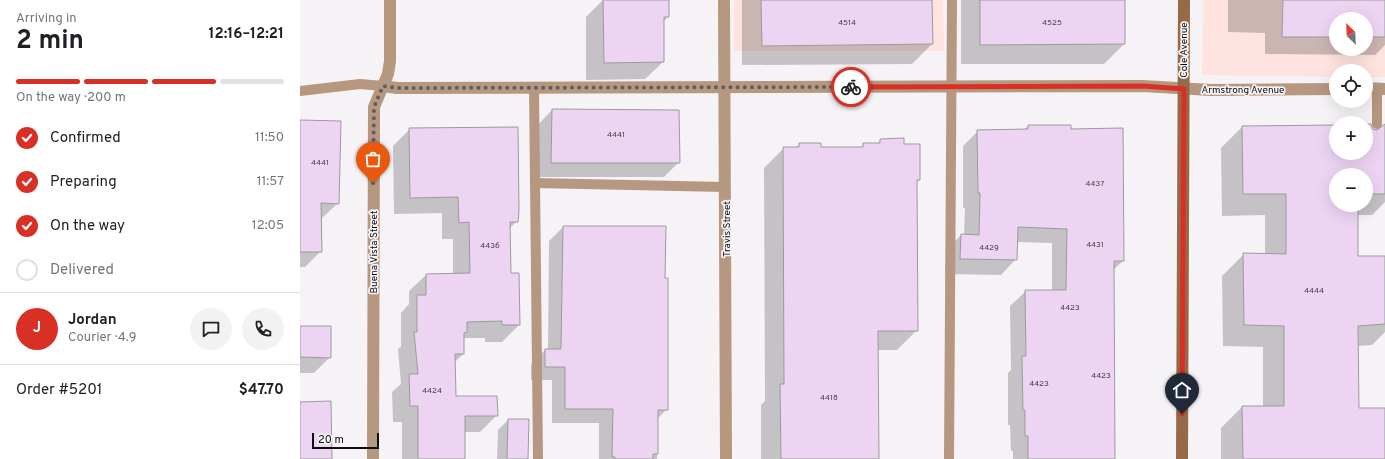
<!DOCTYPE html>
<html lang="en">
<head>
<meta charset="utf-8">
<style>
	:root { --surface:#fff; --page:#f2f2f2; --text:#202124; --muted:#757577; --line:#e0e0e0; --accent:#d93025 }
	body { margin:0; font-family:Overpass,sans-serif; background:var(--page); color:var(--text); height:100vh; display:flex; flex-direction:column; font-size:15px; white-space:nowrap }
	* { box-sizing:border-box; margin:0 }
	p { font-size:13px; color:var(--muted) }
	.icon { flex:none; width:22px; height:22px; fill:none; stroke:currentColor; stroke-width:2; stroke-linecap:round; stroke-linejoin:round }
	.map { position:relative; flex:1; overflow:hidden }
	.panel { display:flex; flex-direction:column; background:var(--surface); width:300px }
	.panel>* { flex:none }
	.needle { width:26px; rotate:336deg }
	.tools { position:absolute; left:1029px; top:12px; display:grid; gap:8px }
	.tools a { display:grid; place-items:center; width:44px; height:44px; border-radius:50%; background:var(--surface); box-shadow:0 4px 16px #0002; font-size:20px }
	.scale { position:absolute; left:12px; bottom:10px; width:67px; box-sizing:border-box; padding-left:4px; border:2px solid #0e0d0e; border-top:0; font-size:11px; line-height:14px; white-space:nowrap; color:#0e0d0e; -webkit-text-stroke:3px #f6f3f6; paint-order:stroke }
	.pin { position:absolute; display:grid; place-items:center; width:34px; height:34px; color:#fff; margin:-41px -17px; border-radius:50% 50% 50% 0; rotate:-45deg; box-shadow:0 0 4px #0007 }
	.pin .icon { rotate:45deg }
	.courier { position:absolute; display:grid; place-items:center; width:40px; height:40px; margin:-20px; border:3px solid #d93025; border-radius:50%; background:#fff; color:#222; box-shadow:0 1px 5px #0007 }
	.summary em { font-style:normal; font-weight:700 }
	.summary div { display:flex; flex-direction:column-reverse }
	.summary { display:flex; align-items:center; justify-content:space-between; height:68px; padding:0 16px }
	h1 { font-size:26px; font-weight:700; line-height:30px }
	.bar { display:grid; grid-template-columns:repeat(4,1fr); gap:6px 4px; align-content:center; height:48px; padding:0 16px }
	.bar i { height:5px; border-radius:3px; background:var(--line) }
	.bar .current { background:var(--accent) }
	.bar p { grid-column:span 4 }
	.line { display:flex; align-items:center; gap:10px; padding:0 16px; border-top:1px solid var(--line) }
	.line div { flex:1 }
	.round { display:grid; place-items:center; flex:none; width:42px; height:42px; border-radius:21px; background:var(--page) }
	ol { padding:0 16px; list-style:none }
	li { display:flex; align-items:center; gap:12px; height:44px }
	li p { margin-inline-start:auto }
	li .icon { padding:4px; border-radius:50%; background:var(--accent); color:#fff; stroke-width:4 }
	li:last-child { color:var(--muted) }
	li i { width:22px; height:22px; border:2px solid var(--line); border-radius:50% }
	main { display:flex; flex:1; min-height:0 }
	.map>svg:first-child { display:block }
	.commercial { fill:#fee3e0; fill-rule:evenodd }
	.shadow { fill:#0003; fill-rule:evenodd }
	.building { fill:#edd4f3; stroke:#9c9a9d }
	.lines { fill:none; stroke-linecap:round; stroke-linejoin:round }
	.lane { stroke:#b69780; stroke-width:10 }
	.street { stroke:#b69780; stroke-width:12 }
	.secondary { stroke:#966a48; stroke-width:12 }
	.done { stroke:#5f5e5f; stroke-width:4; stroke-dasharray:0 7.2 }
	.route { stroke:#d93025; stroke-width:5 }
	.labels { text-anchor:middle; stroke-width:3.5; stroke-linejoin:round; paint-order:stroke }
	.number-label { font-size:8px; fill:#463f47 }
	.street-label { font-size:10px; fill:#0e0d0e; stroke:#f6f3f6 }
</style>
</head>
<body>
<main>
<section class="panel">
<div class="summary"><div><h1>2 min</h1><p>Arriving in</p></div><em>12:16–12:21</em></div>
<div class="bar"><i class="current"></i><i class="current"></i><i class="current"></i><i></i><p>On the way · 200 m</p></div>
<ol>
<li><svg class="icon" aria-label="check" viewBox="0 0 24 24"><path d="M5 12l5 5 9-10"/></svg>Confirmed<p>11:50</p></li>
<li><svg class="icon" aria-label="check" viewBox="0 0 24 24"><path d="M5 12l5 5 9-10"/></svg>Preparing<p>11:57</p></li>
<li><svg class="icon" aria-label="check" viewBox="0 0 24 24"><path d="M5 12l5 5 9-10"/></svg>On the way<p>12:05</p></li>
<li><i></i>Delivered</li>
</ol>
<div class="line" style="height:72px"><b class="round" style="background:var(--accent);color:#fff">J</b><div><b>Jordan</b><p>Courier · 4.9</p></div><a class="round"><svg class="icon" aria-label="chat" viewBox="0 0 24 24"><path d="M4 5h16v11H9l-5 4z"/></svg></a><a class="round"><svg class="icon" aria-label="phone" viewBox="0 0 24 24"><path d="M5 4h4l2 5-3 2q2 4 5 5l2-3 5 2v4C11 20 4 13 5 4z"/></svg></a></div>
<div class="line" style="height:52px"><div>Order #5201</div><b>$47.70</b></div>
</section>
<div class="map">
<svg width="1085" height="459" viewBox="0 0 1085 459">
	<rect width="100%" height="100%" fill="#f6f3f6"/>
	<g class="commercial">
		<path d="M434,0H643L644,51H434Z"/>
		<path d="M903,0H1085V77H1066V71H1036V77L902,75ZM1036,19H1066V49H1036Z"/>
	</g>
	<g class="shadow">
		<path d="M303,0H368V17L363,22V62L345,79L286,80V17Z"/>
		<path d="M442,0H631L632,44L612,64L442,65Z"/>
		<path d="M661,0H824V44L804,64H661Z"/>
		<path d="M928,0H1085V45L1075,55L965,54V33L928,32ZM1036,19H1066V49H1036Z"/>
		<path d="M252,110L379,162L364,177H237L238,125Z"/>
		<path d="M0,121L38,203L21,219V251L5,267H0Z"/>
		<path d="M1066,125L1077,132L1085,125V202L1072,215H1057V257H1085V332L1072,345L1057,346L1058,409H1085V459H921V428L942,407H963V347L923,346L922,276L944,254H965V215L922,216L921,148L943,126H1036V153H1066ZM1036,175H1066V205H1036Z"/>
		<path d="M728,126L823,261L813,270V459H713V451H711L710,425H708V373L711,370L710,306L726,291H752V243L716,242V259L701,275L645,274L646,251L661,235H664L665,208H663V146L678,131L724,130Z"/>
		<path d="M110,129L217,221L209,229L210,274L219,325L202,342H185V338H163V354L154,363L155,397L197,415L180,432H164V459H102V422H93L92,392L101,384L98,349L101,347V313L109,304V291L126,275L153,274V239H142V213L94,214L93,146Z"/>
		<path d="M581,140L603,145L619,180L616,183L617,330L597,350H577L578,459H461V405L465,401L464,168L484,148H495L500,144L520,148H561L564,144H577Z"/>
		<path d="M263,227L364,279L367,409L357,419V459H299V423H252V380H231V364L245,350H248L249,241Z"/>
		<path d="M0,327L30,357L14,373H0Z"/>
		<path d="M208,420H228L227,459H197L198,430Z"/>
	</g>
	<g class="building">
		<path d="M303,0H369V17H364V62L304,63Z"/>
		<path d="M461,0H632L633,44L462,46Z"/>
		<path d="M680,0H825V44L680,45Z"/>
		<path d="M983,0H1085V37H1066V19H1036V37H982Z"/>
		<path d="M252,109L379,110L380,163H251Z"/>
		<path d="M0,120L41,121L39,204L21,203L22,252H0Z"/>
		<path d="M1066,124H1071L1073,129L1077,130L1085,124V194H1066V175H1036V205H1058V256H1085V324L1058,326L1059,408H1085V459H943L942,406H984V326L944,325L943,253L986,254V194H943L942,126L1036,125V153H1066Z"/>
		<path d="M728,125H771V129L823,128L824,261H814L815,459H728V436H725V410H723L722,356H726L725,290H766L767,229L718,227L717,260L660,259L661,234L679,235L680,193H678L677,130L728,129Z"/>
		<path d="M218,127L219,211L218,222H210L211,273H219L220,325H202V321L167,322V332L164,333V354H155L156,396H197L198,416H165V459H118V406H110L109,374H118L114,332H117V295H126V274L170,273L169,222L159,223L158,197L110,198L109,128Z"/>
		<path d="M604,138V144H620V180H617L618,331H578L579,459H481L480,384H484L483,147H499V143H521V147H563V143H580V139Z"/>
		<path d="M263,226H366L365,278H368V410H358V454H353V459H315V457H312L313,409H265V367H245V349H261Z"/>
		<path d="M0,326H31V358L0,357Z"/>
		<path d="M31,401L32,459H0V402Z"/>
		<path d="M208,419H229L228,459H207Z"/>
	</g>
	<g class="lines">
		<g class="lane">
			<path d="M234,88L238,459"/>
			<path d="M0,91L60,84L83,86"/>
			<path d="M1077,124V88"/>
			<path d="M235,183L425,187"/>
			<path d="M649,459L652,0"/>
		</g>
		<g class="street">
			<path d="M424,0L426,459"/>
			<path d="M83,86L97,88L843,86L910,90L1036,89"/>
			<path d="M1066,88L1085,89"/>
			<path d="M73,459L74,107L88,74L90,61V0"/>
		</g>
		<path class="secondary" d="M882,459L884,0"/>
	</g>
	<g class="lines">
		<path class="done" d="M73,183L74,107L83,86L97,88L551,87"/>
		<path class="route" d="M551,87L843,86L884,89L882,414"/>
	</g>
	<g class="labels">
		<g class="number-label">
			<text x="547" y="25">4514</text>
			<text x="752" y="25">4525</text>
			<text x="316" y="137">4441</text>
			<text x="20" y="165">4441</text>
			<text x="795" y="186">4437</text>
			<text x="795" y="247">4431</text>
			<text x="190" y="248">4436</text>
			<text x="689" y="250">4429</text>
			<text x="1014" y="293">4444</text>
			<text x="770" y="310">4423</text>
			<text x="801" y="378">4423</text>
			<text x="739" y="386">4423</text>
			<text x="132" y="393">4424</text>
			<text x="529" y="400">4418</text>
		</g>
		<g class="street-label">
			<text transform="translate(883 50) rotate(-90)" y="4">Cole Avenue</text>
			<text x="943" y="93">Armstrong Avenue</text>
			<text transform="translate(426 229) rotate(-90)" y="4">Travis Street</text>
			<text transform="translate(73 252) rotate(-90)" y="4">Buena Vista Street</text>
		</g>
	</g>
</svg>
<div class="tools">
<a><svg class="needle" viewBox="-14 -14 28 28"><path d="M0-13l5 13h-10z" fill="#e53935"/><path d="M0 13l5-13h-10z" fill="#757577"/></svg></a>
<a><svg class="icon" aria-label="locate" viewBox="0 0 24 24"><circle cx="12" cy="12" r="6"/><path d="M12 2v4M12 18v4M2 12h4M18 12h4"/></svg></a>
<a>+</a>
<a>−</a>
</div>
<div class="scale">20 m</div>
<div class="pin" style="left:73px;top:183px;background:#ea580c"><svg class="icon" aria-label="bag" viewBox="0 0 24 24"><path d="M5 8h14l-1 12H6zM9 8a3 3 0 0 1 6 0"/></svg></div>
<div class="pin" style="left:882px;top:414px;background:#1f2937"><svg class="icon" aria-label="home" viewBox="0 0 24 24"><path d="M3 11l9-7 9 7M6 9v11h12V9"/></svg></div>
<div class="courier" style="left:551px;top:87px"><svg class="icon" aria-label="bike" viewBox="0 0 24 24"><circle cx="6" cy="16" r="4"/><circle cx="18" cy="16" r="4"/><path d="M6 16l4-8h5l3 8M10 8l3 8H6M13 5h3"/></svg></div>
</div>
</main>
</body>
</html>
